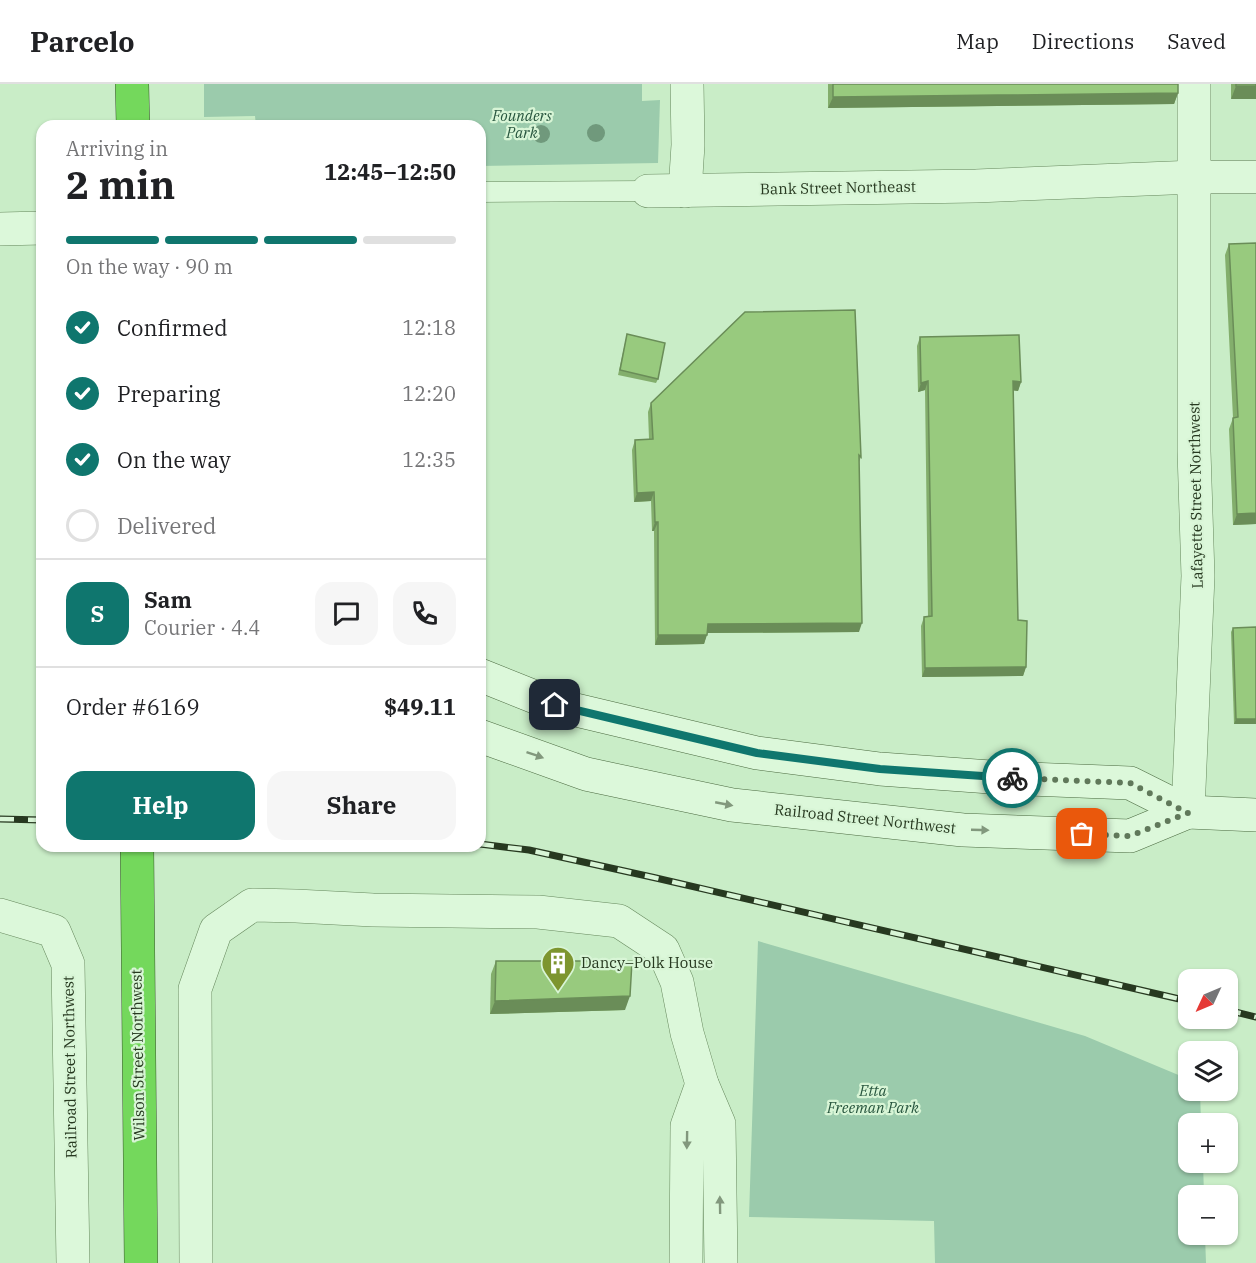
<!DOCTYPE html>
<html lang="en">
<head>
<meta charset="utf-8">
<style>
	:root { --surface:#fff; --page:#f6f6f6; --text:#202124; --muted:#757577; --line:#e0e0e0; --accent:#0f766e }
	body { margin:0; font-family:"IBM Plex Serif",serif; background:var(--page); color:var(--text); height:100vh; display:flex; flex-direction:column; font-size:22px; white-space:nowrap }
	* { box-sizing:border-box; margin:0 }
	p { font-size:20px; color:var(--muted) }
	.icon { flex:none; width:33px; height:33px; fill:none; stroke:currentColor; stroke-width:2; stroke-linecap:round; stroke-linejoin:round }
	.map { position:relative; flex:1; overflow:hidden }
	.details { position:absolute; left:36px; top:36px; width:450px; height:732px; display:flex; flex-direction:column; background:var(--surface); border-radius:18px; box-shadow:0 2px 4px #0004 }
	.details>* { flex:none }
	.needle { width:39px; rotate:226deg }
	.fabs { position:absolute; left:1178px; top:885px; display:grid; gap:12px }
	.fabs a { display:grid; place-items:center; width:60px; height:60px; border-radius:12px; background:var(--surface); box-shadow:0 2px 4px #0004; font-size:30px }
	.pin { position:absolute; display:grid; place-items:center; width:51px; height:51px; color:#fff; margin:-26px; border-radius:12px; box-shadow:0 3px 9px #0006 }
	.courier { position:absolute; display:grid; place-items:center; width:60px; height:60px; margin:-30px; border:4px solid #0f766e; border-radius:50%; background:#fff; color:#222; box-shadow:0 2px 8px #0007 }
	.overview em { font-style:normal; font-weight:800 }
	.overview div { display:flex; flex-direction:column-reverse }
	.overview { display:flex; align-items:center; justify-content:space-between; height:102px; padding:0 30px }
	h1 { font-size:39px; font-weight:800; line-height:45px }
	.bar { display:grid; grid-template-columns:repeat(4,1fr); gap:9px 6px; align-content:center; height:72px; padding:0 30px }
	.bar i { height:8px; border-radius:4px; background:var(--line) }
	.bar .on { background:var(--accent) }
	.bar p { grid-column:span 4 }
	.line { display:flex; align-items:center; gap:15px; padding:0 30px; border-top:2px solid var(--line) }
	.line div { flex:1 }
	.round { display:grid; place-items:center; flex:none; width:63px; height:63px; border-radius:18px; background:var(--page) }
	ol { padding:0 30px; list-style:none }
	li { display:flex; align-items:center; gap:18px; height:66px }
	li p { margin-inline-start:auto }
	li .icon { padding:6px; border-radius:50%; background:var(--accent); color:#fff; stroke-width:4 }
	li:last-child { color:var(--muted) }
	li i { width:33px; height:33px; border:3px solid var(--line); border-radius:50% }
	.cta { display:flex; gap:12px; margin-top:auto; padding:12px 30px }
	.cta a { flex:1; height:69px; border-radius:18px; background:var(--accent); color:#fff; font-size:24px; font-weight:800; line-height:69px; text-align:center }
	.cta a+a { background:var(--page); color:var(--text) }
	header { display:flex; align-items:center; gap:36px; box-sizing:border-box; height:84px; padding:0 30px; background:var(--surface); border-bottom:2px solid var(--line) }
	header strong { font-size:28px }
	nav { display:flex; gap:33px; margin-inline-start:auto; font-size:21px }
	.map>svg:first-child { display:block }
	.green { fill:#9bcbac }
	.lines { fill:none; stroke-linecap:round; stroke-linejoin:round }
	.lane-casing { stroke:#66885d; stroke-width:21 }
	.street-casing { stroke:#66885d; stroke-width:34 }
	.secondary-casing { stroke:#4b6a40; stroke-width:34 }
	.highway-casing { stroke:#3c5631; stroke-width:34 }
	.lane { stroke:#dcf8da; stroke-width:20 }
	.street { stroke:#dcf8da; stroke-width:33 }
	.secondary { stroke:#dcf8da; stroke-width:33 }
	.highway { stroke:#74d85c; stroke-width:33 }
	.rail-casing { stroke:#273920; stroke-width:7 }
	.rail { stroke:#d8f5d6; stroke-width:4.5; stroke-dasharray:14; stroke-linecap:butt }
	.tree { fill:#70997c }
	.wall { fill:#83ae6c }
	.shaded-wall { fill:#6a8d58 }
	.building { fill:#98ca7e; stroke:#6a8d58; stroke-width:1.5 }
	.oneway { fill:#82987d }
	.done { stroke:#60785a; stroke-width:6; stroke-dasharray:0 10.8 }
	.route { stroke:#0f766e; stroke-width:8 }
	.labels { text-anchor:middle; stroke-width:4.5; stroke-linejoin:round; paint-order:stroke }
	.park-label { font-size:15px; font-style:italic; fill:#27553e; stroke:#d8f5d6 }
	.street-label { font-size:15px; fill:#273920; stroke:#d8f5d6 }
	.poi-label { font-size:15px; fill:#273920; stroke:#d8f5d6; text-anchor:start }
</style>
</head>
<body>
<header>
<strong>Parcelo</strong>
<nav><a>Map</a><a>Directions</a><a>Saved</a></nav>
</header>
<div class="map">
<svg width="1256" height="1179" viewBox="0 0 1256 1179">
	<rect width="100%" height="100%" fill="#c9edc7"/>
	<g class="green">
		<path d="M204,0H642V17L660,16L658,79L480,82V42H256L255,32L204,33Z"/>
		<path d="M758,857L1085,952L1188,995V1006L1200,1007L1201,1039L1188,1040V1078L1203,1079L1204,1111L1188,1112V1150L1205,1151L1206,1179H935L934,1137L749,1133Z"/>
	</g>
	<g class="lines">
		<defs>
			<path id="lane" d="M480,108L648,107"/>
			<g id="street">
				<path d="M648,107L976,102L1195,93"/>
				<path d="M685,107L688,61L687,0"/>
				<path d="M0,145L42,144"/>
				<path d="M1188,728L1198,492L1194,367V0"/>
				<path d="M0,831L54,847L68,880L73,1179"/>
				<path d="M196,1179L195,905L216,846L252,821L296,822L373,826L538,828L619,837L663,866L677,898L687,949L702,1000L719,1040L721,1179"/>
				<path d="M686,1179L687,1042L702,1000"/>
			</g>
			<g id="secondary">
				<path d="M1195,93H1256"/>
				<path d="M480,591L555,621L757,669L880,685L1004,694L1130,699L1188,728"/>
				<path d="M480,652L586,690L732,721L963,746L1130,752L1188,728L1256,731"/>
			</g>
			<g id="highway">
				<path d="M132,0L133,42"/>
				<path d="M137,762L141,1179"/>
			</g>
		</defs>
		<use href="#lane" class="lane-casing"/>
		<use href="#street" class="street-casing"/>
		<use href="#secondary" class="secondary-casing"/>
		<use href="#highway" class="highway-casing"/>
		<use href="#lane" class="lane"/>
		<use href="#street" class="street"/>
		<use href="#secondary" class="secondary"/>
		<use href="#highway" class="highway"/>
		<defs>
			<g id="rail">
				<path d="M0,735L42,736"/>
				<path d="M480,760L529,766L656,794L1188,917"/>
				<path d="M1227,926L1256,933"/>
			</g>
		</defs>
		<use href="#rail" class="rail-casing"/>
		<use href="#rail" class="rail"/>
	</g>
	<g class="tree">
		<circle cx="596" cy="49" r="9"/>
		<circle cx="541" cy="50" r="9"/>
	</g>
	<g class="wall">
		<path d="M828,0H1178V9L1174,20L828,24Z"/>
		<path d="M1231,0H1256L1231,15Z"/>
		<path d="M1256,159V440L1233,441L1229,345L1233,334L1225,171L1229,160Z"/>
		<path d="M745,228L861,373L859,378V548L707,549L704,560L655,561L654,447H652L651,417L634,418L632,366L635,356L649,355L648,328L651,319Z"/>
		<path d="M627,250L658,295L656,299L618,291Z"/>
		<path d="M920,253L1021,298L1018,307L1013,306L1018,536L1026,583L1023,592L922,593L921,542L924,533H928L925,306L918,308L917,262Z"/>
		<path d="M1233,544L1256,640H1234L1231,548Z"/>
		<path d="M496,877L625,926L490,930L491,890Z"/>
	</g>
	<g class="shaded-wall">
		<path d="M1236,2H1256V15H1231Z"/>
		<path d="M1178,9L1174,20L828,24L833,13Z"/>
		<path d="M928,297L925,306L918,308L921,299Z"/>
		<path d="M1013,297L1021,298L1018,307L1009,306Z"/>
		<path d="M654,408L651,417L634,418L637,409Z"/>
		<path d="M1256,429V440L1233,441L1237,430Z"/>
		<path d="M655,438H658L654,447H652Z"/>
		<path d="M862,539L859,548L705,549L708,540Z"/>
		<path d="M658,551H707L704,560L655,561Z"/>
		<path d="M1026,583L1023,592L922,593L925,584Z"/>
		<path d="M1236,635H1256V640H1234Z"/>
		<path d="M630,912L625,926L490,930L495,917Z"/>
	</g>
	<g class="building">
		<path d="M833,0H1178V9L833,13Z"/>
		<rect x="1236" y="0" width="20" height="2"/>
		<path d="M1256,159V429L1237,430L1233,334L1238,333L1229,160Z"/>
		<path d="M855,226L861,373L859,371L862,539L708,540L707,551H658V438H655L654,408L637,409L635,356L653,355L651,319L745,228Z"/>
		<path d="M627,250L665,259L658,295L620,286Z"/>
		<path d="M1019,251L1021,298L1013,297L1018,536L1027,537L1026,583L925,584L924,533L932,532L928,297L921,299L920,253Z"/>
		<path d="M1256,543V635H1236L1233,544Z"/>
		<path d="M496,877H632L630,912L495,917Z"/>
	</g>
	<defs><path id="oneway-solid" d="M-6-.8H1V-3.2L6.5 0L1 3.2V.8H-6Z" transform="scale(1.5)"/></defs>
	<g class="oneway">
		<use href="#oneway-solid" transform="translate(535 671) rotate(19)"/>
		<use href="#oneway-solid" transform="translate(724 720) rotate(11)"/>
		<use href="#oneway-solid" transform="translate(980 746) rotate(2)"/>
		<use href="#oneway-solid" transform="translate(687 1056) rotate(91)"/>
		<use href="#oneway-solid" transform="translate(720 1121) rotate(-91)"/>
	</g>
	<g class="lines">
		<path class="done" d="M1012,694L1130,699L1188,729L1130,752L1082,750"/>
		<path class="route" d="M555,621L757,669L880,685L1012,694"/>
	</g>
	<defs>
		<symbol id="building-pin" viewBox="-11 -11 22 30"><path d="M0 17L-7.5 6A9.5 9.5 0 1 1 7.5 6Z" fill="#7d952f" stroke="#d8f5d6"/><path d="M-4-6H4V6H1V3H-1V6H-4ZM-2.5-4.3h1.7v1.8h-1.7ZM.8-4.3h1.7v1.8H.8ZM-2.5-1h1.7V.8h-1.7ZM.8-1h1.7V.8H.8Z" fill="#fff"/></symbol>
	</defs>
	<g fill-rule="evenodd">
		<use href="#building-pin" x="539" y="860" width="38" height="52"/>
	</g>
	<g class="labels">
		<g class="park-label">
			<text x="522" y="37">Founders<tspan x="522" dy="17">Park</tspan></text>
			<text x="873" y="1012">Etta<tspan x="873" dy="17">Freeman Park</tspan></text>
		</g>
		<g class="street-label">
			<text transform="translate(838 104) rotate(-1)" y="5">Bank Street Northeast</text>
			<text transform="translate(1196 411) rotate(-91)" y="5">Lafayette Street Northwest</text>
			<text transform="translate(865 735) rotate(6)" y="5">Railroad Street Northwest</text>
			<text transform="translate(138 971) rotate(-91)" y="5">Wilson Street Northwest</text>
			<text transform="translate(70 983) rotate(-91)" y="5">Railroad Street Northwest</text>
		</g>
		<g class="poi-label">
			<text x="581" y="884">Dancy–Polk House</text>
		</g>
	</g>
</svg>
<div class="fabs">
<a><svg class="needle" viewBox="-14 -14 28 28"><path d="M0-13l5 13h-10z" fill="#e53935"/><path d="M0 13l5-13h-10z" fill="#757577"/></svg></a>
<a><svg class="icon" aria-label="layers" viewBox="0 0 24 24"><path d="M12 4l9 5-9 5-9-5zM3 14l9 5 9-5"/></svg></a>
<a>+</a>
<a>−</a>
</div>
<div class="pin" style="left:1082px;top:750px;background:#ea580c"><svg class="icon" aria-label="bag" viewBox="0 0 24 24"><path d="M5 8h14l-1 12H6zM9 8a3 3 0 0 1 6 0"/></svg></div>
<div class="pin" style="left:555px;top:621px;background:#1f2937"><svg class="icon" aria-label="home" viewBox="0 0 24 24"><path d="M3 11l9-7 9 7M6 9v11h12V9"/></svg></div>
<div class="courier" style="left:1012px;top:694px"><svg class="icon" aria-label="bike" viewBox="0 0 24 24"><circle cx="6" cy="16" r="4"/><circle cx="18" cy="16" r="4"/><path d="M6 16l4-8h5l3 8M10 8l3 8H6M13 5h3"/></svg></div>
<section class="details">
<div class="overview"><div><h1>2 min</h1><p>Arriving in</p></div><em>12:45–12:50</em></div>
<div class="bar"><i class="on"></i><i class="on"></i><i class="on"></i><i></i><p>On the way · 90 m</p></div>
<ol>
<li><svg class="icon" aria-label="check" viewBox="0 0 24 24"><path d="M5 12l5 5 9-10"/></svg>Confirmed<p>12:18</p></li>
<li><svg class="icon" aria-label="check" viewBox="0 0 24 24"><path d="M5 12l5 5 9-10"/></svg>Preparing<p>12:20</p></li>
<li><svg class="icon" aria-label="check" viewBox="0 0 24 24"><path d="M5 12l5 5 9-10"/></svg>On the way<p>12:35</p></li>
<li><i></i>Delivered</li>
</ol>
<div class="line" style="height:108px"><b class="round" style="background:var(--accent);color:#fff">S</b><div><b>Sam</b><p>Courier · 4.4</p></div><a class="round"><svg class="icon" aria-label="chat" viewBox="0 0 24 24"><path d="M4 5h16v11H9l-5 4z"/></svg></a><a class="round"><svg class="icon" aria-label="phone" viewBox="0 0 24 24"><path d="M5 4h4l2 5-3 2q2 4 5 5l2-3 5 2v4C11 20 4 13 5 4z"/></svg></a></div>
<div class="line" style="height:78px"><div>Order #6169</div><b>$49.11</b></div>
<div class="cta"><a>Help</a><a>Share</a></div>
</section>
</div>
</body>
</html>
